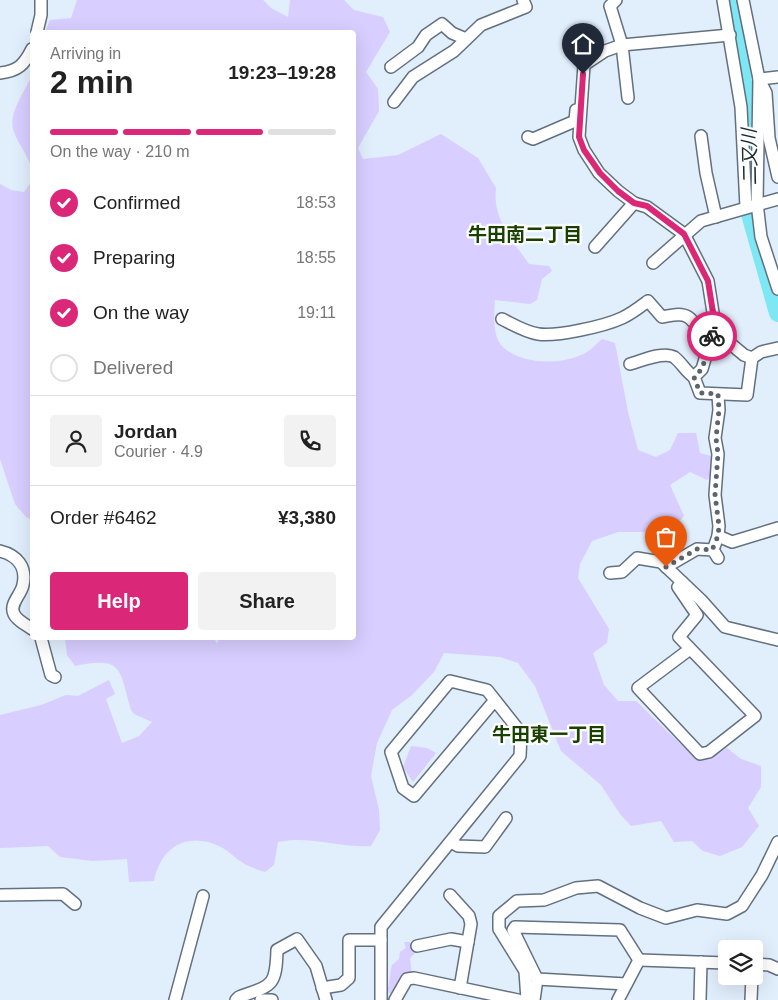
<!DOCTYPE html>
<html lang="en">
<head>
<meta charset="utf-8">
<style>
	:root { --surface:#fff; --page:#f2f2f2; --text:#222; --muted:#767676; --line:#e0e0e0; --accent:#db2777 }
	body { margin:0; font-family:Arial,"Noto Sans JP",sans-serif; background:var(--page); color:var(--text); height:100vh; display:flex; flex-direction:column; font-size:19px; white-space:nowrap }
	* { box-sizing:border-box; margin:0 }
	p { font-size:16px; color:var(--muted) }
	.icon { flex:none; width:28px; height:28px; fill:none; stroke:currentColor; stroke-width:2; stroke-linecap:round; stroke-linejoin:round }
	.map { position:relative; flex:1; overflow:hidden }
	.panel { position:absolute; left:30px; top:30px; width:326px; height:610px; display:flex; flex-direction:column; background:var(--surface); border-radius:5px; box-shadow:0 5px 20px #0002 }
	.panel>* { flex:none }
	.tools { position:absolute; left:718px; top:940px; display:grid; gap:10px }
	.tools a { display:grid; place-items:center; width:45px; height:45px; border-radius:5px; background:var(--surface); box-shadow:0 5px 20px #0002; font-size:25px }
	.pin { position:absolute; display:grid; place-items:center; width:42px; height:42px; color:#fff; margin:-51px -21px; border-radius:50% 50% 50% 0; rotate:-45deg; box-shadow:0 0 5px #0007 }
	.pin .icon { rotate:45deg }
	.courier { position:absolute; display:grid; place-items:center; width:50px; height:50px; margin:-25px; border:4px solid #db2777; border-radius:50%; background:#fff; color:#222; box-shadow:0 1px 6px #0007 }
	.headline em { font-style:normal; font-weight:800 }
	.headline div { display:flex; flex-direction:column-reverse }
	.headline { display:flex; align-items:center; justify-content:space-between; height:85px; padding:0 20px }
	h1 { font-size:32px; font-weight:800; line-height:38px }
	.bar { display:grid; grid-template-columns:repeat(4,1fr); gap:8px 5px; align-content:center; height:60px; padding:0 20px }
	.bar i { height:6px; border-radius:4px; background:var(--line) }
	.bar .selected { background:var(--accent) }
	.bar p { grid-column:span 4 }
	.line { display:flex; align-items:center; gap:12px; padding:0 20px; border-top:1px solid var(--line) }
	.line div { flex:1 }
	.round { display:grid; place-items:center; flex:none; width:52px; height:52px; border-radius:5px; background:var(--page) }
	ol { padding:0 20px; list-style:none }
	li { display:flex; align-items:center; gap:15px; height:55px }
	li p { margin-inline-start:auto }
	li .icon { padding:5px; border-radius:50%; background:var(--accent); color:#fff; stroke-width:4 }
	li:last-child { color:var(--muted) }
	li i { width:28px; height:28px; border:2px solid var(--line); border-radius:50% }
	.action { display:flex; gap:10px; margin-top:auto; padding:10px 20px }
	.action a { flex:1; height:58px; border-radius:5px; background:var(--accent); color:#fff; font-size:20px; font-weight:800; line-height:58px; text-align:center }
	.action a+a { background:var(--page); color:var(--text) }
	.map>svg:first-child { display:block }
	.green { fill:#d8ceff }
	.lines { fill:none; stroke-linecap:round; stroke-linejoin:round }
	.river { stroke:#7de7f3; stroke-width:18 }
	.minor-casing { stroke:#62707f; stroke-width:14 }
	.minor { stroke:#fff; stroke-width:11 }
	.done { stroke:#5c646d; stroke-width:5; stroke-dasharray:0 9 }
	.route { stroke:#db2777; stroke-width:6 }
	.labels { text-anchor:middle; stroke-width:4.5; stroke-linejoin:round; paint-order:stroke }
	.water-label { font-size:19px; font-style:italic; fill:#1a2e30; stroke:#fff }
	.neighbourhood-label { font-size:19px; font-weight:bold; fill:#184101; stroke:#fff }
</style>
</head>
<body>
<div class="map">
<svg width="778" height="1000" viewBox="0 0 778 1000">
	<rect width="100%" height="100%" fill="#e1eefc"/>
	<g class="green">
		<path d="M77,0H263L271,8L288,17L290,0H344L354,10L383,17L390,32L366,72L378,89L379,111L358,148L363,159L398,155L441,134L478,158L496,188C492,219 513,241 529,264L549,266L552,271L542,279L537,300L530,304L495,300C494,314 492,337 503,347C523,366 565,365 587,352C592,349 597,343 602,339L615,343L628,412L638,450L656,457L670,450L678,433H696L700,453L715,457V472L707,480L690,472L670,485L684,516L673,528L651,532H618L592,541L580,564L578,578L609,629L607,643L593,653L604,685L618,701H636L696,759H709L727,748L741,759L761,766V787L748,808L759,826L742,847L720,856L703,851L692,841L674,842L661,821L631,826L620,814L601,785L561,751L535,686L518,663L500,657L444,653L434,672L412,695L392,710L377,743L371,776L379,810L380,830L371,846C339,848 310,835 278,842L274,865L265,872C257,869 249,867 243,863C235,858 229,851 221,847C188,831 161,846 154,881L129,882L127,859L93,861L60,857L48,846L0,848V715L41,705L66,695L78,696L109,680L115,694L106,699L122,743L139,736L152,722L134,714L131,710C119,669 124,656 75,666L67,655L65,638H214L217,644L219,638H354V32H45L50,20L71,18Z"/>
		<path d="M32,74V172C30,157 19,146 14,132C7,112 26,92 32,74Z"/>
		<path d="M32,181V520L26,517L15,504L0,459V184L11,190L24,192Z"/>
		<path d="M411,746L427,748L436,753L413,782L403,767Z"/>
		<path d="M404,942H409L420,948L410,958L412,976L394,993H387L392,965L399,959L400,952L406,948Z"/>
	</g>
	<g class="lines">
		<path class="river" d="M730,0L748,114L750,214L778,313"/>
		<defs>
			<g id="minor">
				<path d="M616,0L610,6L622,45L628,98"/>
				<path d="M723,0L741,107L746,207"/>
				<path d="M743,0L759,79L757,203L761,237L778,289"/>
				<path d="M37,32L41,15V0"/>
				<path d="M730,35L622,45L605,51L584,65L579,137L584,150L599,173L618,191L634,203L647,207L684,234L708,281L715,325L732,345L744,355L752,358"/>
				<path d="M391,67L418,47L426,35L442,24L452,33L466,39"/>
				<path d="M0,73C18,71 24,65 32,49"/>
				<path d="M778,77L759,79L766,93L769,138L778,177"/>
				<path d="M394,102L413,77L454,51L481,25L526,7L523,0"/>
				<path d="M701,136L706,173L716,217"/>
				<path d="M528,137L533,139L575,121L576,110"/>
				<path d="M595,247L634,203"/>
				<path d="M653,263L701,221L778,199"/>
				<path d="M502,319C514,325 525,332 538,334C556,337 605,326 622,318C631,314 640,307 648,301L662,317C670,316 680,312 688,317C693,320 694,325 701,327L714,321"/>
				<path d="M715,325L702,369L694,377L700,393L747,395L752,358L761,352L778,348"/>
				<path d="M630,364C641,361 663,351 674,357C682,363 686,372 694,377"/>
				<path d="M718,536L732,542L778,528"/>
				<path d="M713,550L718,536L719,526L715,495L718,454L715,438L719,410L718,395"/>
				<path d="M0,551C17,555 27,567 23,585C21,595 9,604 14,614C17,621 27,625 32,629"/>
				<path d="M666,567L697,549L713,550L718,558"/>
				<path d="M610,573L622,572L637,558L661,562L701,600L725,627L778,640"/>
				<path d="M682,582L678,587L697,615L679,637L755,716L709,752L700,754L638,688L690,649"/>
				<path d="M41,638L51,675L55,677"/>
				<path d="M451,842L458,846L485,847L506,818"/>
				<path d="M0,895L63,894L75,904"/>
				<path d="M450,895L469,916L471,924L460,988"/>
				<path d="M417,946L451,939L468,942"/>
				<path d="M639,960L726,963"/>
				<path d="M754,964L769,965L778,969"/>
				<path d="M537,979L626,984"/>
				<path d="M322,988L341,985L349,978V940H381"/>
				<path d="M175,1000L203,896"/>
				<path d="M236,1000L239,997C272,985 276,987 277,950L297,939L316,966L326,1000"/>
				<path d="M261,1000H272"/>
				<path d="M381,1000V927L520,756L521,733L487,690L450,681L391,752L403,788L414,796L495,700"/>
				<path d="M395,1000L407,979L414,978L518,1000"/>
				<path d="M527,1000L525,971L499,929V916L517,901L544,900L576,888L598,886L640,908L666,918L697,910L727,914L742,906L762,875L778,842"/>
				<path d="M534,1000L537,979L513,930L515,927L620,930L639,960L618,1000"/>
				<path d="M700,1000L701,962"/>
				<path d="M751,1000L752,976"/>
			</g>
		</defs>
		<use href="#minor" class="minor-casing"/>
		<use href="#minor" class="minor"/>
	</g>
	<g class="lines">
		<path class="done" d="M666,567L697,549L712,550L718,536L719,526L715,495L718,454L716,438L719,410L718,394L700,393L694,377L702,369L712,336"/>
		<path class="route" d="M583,74L579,137L584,150L600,173L618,191L634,203L647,206L684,234L708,281L715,325L712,336"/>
	</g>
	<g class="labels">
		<g class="water-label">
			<text transform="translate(749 157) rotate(-91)" y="7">二又川</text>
		</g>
		<g class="neighbourhood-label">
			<text x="525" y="241">牛田南二丁目</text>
			<text x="549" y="741">牛田東一丁目</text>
		</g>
	</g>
</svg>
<div class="tools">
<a><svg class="icon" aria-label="layers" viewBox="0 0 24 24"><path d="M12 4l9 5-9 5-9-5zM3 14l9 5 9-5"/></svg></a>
</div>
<div class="pin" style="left:666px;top:567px;background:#ea580c"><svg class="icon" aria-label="bag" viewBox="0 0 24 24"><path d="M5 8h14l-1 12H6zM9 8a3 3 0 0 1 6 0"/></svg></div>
<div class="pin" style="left:583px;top:74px;background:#1f2937"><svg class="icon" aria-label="home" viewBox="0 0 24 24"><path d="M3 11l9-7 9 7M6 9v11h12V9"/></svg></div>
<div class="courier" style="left:712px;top:336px"><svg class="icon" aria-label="bike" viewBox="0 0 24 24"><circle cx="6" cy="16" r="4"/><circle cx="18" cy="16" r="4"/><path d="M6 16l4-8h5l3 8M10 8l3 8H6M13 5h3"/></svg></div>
<section class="panel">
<div class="headline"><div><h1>2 min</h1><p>Arriving in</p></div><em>19:23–19:28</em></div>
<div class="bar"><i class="selected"></i><i class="selected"></i><i class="selected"></i><i></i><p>On the way · 210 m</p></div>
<ol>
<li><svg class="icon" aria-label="check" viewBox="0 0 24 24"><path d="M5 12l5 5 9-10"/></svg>Confirmed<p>18:53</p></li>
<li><svg class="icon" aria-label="check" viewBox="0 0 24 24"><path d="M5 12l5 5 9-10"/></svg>Preparing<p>18:55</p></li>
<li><svg class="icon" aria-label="check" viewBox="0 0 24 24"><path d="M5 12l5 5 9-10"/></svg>On the way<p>19:11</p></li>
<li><i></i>Delivered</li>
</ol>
<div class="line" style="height:90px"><a class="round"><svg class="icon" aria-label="person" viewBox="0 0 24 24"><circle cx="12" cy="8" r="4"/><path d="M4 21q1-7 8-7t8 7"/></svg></a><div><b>Jordan</b><p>Courier · 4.9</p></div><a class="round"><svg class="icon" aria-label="phone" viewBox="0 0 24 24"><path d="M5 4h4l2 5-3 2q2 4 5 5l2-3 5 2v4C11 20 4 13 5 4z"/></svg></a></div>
<div class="line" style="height:65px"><div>Order #6462</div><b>¥3,380</b></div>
<div class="action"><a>Help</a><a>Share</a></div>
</section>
</div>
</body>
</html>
